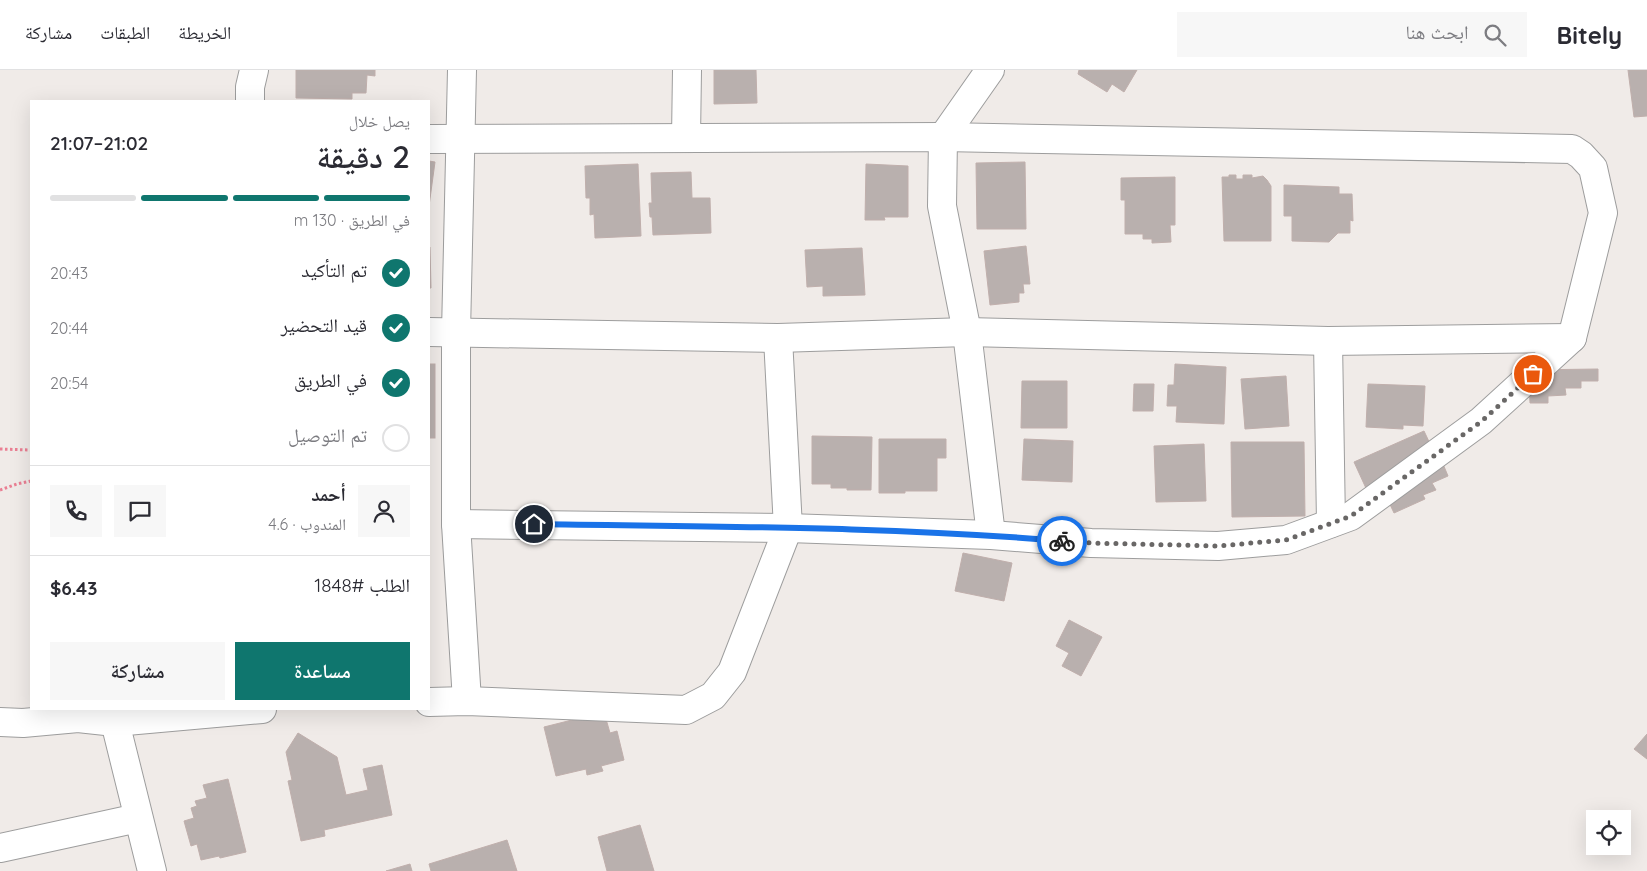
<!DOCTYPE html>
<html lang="ar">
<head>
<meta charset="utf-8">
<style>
	:root { --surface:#fff; --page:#f7f7f7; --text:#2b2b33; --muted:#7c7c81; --line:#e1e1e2; --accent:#0f766e }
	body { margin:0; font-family:Quicksand,"Noto Naskh Arabic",sans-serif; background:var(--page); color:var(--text); direction:rtl; height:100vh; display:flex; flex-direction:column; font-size:19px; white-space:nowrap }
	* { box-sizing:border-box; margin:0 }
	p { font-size:16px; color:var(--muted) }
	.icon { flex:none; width:28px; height:28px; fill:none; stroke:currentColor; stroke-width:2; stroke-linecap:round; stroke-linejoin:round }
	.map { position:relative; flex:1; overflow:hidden; direction:ltr }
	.sheet { position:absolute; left:30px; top:30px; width:400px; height:610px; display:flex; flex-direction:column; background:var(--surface); border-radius:0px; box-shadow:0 5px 20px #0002; direction:rtl }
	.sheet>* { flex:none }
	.buttons { position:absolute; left:1586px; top:740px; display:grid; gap:10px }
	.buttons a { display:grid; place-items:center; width:45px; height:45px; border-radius:0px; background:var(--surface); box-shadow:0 5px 20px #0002; font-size:25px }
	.pin { position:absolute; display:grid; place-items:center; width:42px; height:42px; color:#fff; margin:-21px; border:2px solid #fff; border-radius:50%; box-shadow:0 1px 5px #0007 }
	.courier { position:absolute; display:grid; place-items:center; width:50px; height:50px; margin:-25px; border:4px solid #1a73e8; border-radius:50%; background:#fff; color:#222; box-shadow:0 1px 6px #0007 }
	.summary em { font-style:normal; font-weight:600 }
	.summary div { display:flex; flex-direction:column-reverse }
	.summary { display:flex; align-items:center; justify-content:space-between; height:85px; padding:0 20px }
	h1 { font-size:32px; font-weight:600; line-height:38px }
	.bar { display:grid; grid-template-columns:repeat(4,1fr); gap:8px 5px; align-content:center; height:60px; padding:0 20px }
	.bar i { height:6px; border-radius:4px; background:var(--line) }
	.bar .selected { background:var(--accent) }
	.bar p { grid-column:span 4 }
	.line { display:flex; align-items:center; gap:12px; padding:0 20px; border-top:1px solid var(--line) }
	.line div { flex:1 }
	.round { display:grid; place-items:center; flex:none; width:52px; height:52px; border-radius:0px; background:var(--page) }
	ol { padding:0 20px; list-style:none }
	li { display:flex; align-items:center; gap:15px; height:55px }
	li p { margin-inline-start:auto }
	li .icon { padding:5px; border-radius:50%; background:var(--accent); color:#fff; stroke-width:4 }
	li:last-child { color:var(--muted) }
	li i { width:28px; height:28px; border:2px solid var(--line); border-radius:50% }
	.button { display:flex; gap:10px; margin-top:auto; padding:10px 20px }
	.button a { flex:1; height:58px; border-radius:0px; background:var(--accent); color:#fff; font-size:20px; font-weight:600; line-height:58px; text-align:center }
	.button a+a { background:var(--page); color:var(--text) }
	header { display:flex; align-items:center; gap:30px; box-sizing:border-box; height:70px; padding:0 25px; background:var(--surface); border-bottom:1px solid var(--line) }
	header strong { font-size:24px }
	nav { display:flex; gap:28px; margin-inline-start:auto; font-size:18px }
	.search { width:350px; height:45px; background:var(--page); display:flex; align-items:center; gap:12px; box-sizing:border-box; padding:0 18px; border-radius:0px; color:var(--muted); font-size:19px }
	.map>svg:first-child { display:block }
	.building { fill:#b9b0ae; stroke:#c0afac }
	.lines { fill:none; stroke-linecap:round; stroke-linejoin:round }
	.minor-casing { stroke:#9d9d9d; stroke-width:30 }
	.path { stroke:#ea7f93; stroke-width:3; stroke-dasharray:2.5 2.5; stroke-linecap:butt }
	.minor { stroke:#fff; stroke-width:28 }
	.done { stroke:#696766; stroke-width:5; stroke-dasharray:0 9 }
	.route { stroke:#1a73e8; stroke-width:6 }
</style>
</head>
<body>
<header>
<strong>Bitely</strong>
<div class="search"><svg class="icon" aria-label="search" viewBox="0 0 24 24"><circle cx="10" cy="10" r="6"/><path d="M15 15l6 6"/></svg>ابحث هنا</div>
<nav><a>الخريطة</a><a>الطبقات</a><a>مشاركة</a></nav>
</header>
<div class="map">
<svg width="1647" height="801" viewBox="0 0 1647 801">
	<rect width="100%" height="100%" fill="#f0ebe8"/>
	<g class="building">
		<path d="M296,0H375V6L367,5L366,23H352V29L296,28Z"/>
		<path d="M714,0H756L757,33L714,34Z"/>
		<path d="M1079,0H1137L1124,22L1112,14L1107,22L1078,4Z"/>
		<path d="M1628,0H1647V46L1634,47Z"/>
		<path d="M429,91L435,92L429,136Z"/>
		<path d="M1025,92L1026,159H977L976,93Z"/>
		<path d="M638,94L641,166L595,168L594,144L590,145V128H586L585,96Z"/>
		<path d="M866,94L908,96V147H884L885,150H865Z"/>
		<path d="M691,102L692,128H710L711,163L653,165L652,147H650L649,133H652L651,103Z"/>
		<path d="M1229,105H1236V109H1243V105H1252V108L1263,106L1267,110L1271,116V171H1224L1222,107H1229Z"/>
		<path d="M1175,107V155H1170L1171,172L1152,173V169H1143V164H1125V130H1121V108Z"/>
		<path d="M1284,115L1339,117V124H1352L1353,151L1350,150V163H1338L1329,172L1292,171V146H1284Z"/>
		<path d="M1026,176L1030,214H1023L1024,223H1019V232L990,235L984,181Z"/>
		<path d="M429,177H430L431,218H429Z"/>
		<path d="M862,178L865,225L823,226V216L807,217L805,180Z"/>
		<rect x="429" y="294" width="6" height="74"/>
		<path d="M1175,294L1226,297L1224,354L1176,352L1177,336H1167L1168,315H1174Z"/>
		<path d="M1598,299V311H1581V318H1565L1566,325L1548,326V333H1530L1529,308L1526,300Z"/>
		<path d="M1286,306L1289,356L1245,359L1241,309Z"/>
		<path d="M1022,311H1067V358H1021Z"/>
		<path d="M1134,314H1154L1153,341H1133Z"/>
		<path d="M1368,314L1425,316L1423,356L1403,355V359L1366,357Z"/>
		<path d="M1424,361L1432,378L1438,382L1448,406L1432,413L1436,420L1423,425L1425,429L1394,443L1387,428L1370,427L1354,392Z"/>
		<path d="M812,366L872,367L871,420H847V418H831V414H812Z"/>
		<path d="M879,369H946V388H937V421H905V423H879Z"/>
		<path d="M1024,369L1073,371L1072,412L1022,410Z"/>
		<path d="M1231,372H1304L1305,446L1232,447Z"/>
		<path d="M1204,374L1206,431L1156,432L1154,376Z"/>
		<path d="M963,483L1012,493L1004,531L955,521Z"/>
		<path d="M1069,550L1102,567L1081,606L1062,596L1069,583L1056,576Z"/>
		<path d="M604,642L610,663L617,661L624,690L601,696L603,701L587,705L586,699L556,706L544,657Z"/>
		<path d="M298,663L337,687L346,725L368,720L363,699L382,695L392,745L324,760L325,766L301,771L288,711L292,710L286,682Z"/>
		<path d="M1647,664V689L1634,679Z"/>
		<path d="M228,709L246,782L220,788L219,786L201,790L197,774L191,776L184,751L194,748L191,738L197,736L195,731L207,728L203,715Z"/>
		<path d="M640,755L654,801H607L598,767Z"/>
		<path d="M507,770L517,801H431L429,794Z"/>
		<path d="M410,794L412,801H386Z"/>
	</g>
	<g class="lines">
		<defs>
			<g id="minor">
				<path d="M462,0L456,262V454L467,631"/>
				<path d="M990,0L943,67L942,136L967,262L991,465"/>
				<path d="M250,31V17L254,0"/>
				<path d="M686,68L687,0"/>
				<path d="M429,69L943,67L1572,79L1581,85L1593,98L1603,143L1572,268L1481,351L1351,446L1286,470L1218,476L1091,473L991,465L788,458L456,454"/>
				<path d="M429,262L778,268L967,262L1328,271L1572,268"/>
				<path d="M1328,271L1331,453"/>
				<path d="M429,632L467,631L686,640L713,626L732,602L788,458L778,268"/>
				<path d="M0,652L23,653L78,648L115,652L262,639"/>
				<path d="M115,652L152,801"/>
				<path d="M0,778L138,748"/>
			</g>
		</defs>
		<use href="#minor" class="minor-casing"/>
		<g class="path">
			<path d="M0,379L31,380"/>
			<path d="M0,420L17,414L31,411"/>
		</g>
		<use href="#minor" class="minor"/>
	</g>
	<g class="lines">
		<path class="done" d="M1062,471L1091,473L1218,476L1286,470L1351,446L1482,351L1533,304"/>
		<path class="route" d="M534,454C710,457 887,456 1062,471"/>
	</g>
</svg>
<div class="buttons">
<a><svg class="icon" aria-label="locate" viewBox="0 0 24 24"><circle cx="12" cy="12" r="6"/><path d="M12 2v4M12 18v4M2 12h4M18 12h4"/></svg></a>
</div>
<div class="pin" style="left:1533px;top:304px;background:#ea580c"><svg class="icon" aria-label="bag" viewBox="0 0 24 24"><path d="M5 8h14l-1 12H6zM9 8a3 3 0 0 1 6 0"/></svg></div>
<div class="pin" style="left:534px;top:454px;background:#1f2937"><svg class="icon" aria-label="home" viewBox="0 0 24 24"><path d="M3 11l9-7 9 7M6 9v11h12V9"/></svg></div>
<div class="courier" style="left:1062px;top:471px"><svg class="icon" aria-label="bike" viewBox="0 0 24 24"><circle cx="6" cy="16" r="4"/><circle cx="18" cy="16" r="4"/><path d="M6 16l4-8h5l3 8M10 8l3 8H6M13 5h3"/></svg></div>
<section class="sheet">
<div class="summary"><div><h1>2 دقيقة</h1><p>يصل خلال</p></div><em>21:02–21:07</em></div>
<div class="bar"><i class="selected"></i><i class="selected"></i><i class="selected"></i><i></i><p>في الطريق · 130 m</p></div>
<ol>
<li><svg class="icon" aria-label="check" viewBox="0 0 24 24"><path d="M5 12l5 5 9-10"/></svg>تم التأكيد<p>20:43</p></li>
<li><svg class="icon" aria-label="check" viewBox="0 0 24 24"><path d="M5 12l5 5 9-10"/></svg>قيد التحضير<p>20:44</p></li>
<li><svg class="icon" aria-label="check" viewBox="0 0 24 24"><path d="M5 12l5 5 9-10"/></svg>في الطريق<p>20:54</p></li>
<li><i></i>تم التوصيل</li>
</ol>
<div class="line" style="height:90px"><a class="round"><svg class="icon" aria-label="person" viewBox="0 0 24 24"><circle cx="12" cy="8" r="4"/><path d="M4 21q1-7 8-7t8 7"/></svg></a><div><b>أحمد</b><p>المندوب · 4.6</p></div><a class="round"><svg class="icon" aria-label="chat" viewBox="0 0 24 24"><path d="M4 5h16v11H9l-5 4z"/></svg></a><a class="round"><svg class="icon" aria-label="phone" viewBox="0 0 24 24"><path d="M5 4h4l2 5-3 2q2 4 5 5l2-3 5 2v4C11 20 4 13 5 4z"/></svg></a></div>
<div class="line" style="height:65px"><div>الطلب #1848</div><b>$6.43</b></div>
<div class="button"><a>مساعدة</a><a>مشاركة</a></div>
</section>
</div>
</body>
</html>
